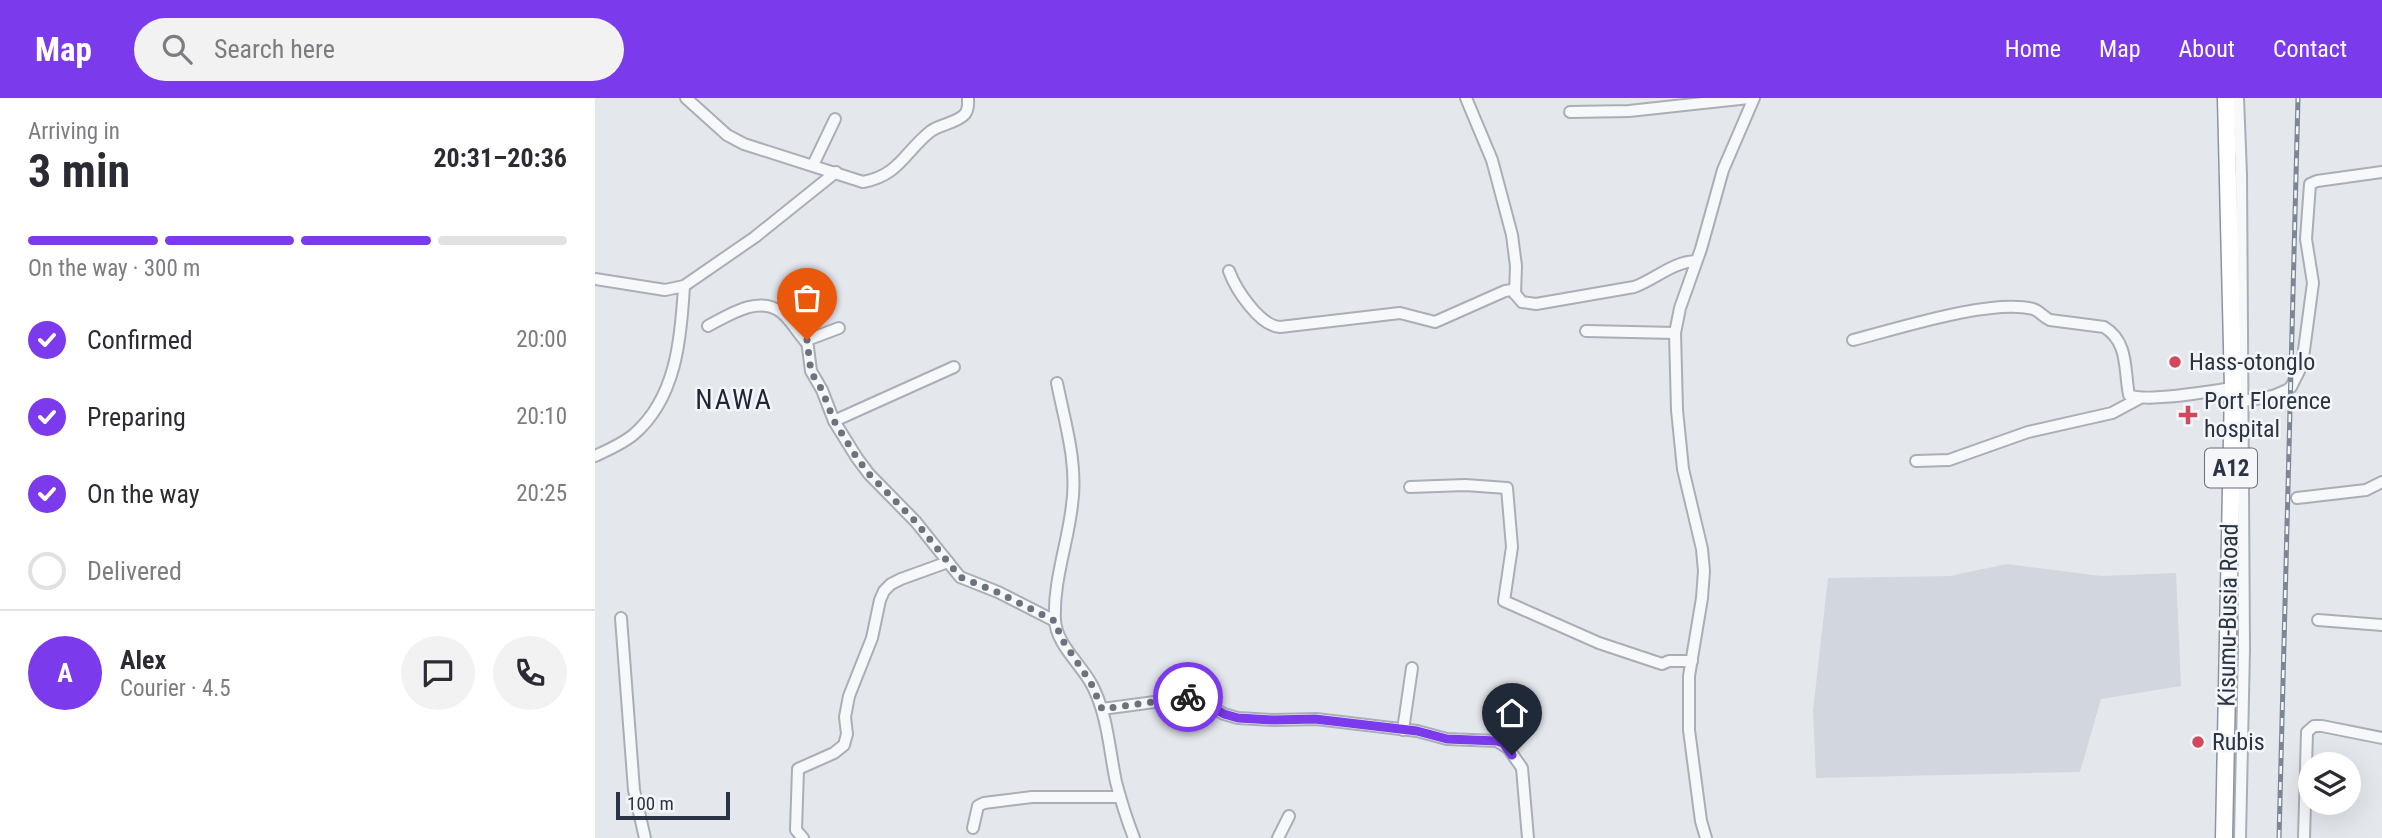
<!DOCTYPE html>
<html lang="en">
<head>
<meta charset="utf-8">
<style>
	:root { --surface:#fff; --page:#f2f2f3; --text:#2b2b33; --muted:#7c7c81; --line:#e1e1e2; --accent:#7c3aed }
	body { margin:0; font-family:"Roboto Condensed",sans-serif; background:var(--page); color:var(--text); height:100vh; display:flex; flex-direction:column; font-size:26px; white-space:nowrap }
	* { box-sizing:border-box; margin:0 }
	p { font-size:23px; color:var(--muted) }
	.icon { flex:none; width:38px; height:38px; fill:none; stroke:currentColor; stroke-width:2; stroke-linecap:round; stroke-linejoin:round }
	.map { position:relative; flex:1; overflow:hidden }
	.side { display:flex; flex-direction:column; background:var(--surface); width:595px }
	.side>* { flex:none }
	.controls { position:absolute; left:1703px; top:654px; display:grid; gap:14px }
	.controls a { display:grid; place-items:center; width:63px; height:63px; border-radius:50%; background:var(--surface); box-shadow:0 7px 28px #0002; font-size:35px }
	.scale { position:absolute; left:21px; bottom:18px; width:114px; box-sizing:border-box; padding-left:7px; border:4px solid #2b3445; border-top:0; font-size:19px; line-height:24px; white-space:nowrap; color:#2b3445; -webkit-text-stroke:5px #f4f6f9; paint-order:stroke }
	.pin { position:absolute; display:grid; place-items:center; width:60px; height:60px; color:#fff; margin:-72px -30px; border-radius:50% 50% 50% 0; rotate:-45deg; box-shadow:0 0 7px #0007 }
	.pin .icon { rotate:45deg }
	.courier { position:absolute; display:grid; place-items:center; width:70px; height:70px; margin:-35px; border:5px solid #7c3aed; border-radius:50%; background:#fff; color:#222; box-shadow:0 2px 9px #0007 }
	.head em { font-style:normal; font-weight:700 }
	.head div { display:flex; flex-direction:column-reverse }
	.head { display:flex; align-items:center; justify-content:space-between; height:119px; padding:0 28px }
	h1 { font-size:46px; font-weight:700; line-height:52px }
	.bar { display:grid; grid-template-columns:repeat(4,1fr); gap:10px 7px; align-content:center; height:84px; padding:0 28px }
	.bar i { height:9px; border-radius:5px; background:var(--line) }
	.bar .selected { background:var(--accent) }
	.bar p { grid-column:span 4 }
	.line { display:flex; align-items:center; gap:18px; padding:0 28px; border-top:2px solid var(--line) }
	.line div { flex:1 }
	.round { display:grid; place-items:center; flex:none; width:74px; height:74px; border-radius:37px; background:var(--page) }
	ol { padding:0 28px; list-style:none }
	li { display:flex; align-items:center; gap:21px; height:77px }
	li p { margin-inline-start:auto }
	li .icon { padding:7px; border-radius:50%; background:var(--accent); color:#fff; stroke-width:4 }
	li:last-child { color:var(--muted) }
	li i { width:38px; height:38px; border:4px solid var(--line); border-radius:50% }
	header { display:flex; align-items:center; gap:42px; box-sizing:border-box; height:98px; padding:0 35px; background:var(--accent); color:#fff }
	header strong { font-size:33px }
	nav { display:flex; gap:38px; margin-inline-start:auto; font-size:24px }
	.search { width:490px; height:63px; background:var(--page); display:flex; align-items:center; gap:18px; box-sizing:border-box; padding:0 24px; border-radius:38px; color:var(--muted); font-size:26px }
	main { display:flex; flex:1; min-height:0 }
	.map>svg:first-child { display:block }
	.built { fill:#d2d6de }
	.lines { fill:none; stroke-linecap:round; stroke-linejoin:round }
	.minor-casing { stroke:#a9aeb7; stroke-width:14 }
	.highway-casing { stroke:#8b94a3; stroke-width:19 }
	.minor { stroke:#f7f8fa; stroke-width:10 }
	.highway { stroke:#fff; stroke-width:16 }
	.rail-casing { stroke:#7d8696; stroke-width:5 }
	.rail { stroke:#f4f6f9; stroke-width:2.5; stroke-dasharray:8; stroke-linecap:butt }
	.done { stroke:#6c737f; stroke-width:7; stroke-dasharray:0 12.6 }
	.route { stroke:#7c3aed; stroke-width:9 }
	.poi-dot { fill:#d1495b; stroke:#f4f6f9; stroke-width:2.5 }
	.labels { text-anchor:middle; stroke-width:5; stroke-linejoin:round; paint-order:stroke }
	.shield { fill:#f4f6f9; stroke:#676e7b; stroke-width:2 }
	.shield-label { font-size:23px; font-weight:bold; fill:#2b3445 }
	.poi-label { font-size:24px; fill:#2b3445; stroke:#f4f6f9; text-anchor:start }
	.street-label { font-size:24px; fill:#2b3445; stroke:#f4f6f9 }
	.quarter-label { font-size:28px; letter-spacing:2px; fill:#1d2536; stroke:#f4f6f9 }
</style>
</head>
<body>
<header>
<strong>Map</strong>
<div class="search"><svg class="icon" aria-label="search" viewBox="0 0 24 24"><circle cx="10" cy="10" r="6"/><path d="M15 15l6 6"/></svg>Search here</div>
<nav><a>Home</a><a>Map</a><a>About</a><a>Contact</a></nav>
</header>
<main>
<section class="side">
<div class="head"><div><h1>3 min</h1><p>Arriving in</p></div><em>20:31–20:36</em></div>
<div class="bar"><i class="selected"></i><i class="selected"></i><i class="selected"></i><i></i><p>On the way · 300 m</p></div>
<ol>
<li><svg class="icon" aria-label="check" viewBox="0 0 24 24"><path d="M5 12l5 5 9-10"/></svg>Confirmed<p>20:00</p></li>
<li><svg class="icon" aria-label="check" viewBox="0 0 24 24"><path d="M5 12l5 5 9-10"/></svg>Preparing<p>20:10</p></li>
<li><svg class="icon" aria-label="check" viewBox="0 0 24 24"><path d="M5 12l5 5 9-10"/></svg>On the way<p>20:25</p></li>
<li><i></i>Delivered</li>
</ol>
<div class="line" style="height:126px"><b class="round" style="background:var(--accent);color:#fff">A</b><div><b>Alex</b><p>Courier · 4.5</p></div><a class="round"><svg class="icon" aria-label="chat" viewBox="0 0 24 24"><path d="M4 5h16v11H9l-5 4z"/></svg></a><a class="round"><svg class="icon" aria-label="phone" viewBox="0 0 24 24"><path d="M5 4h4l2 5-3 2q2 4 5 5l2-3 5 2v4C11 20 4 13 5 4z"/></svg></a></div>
</section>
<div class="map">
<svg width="1787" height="740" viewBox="0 0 1787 740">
	<rect width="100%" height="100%" fill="#e4e7ec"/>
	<path class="built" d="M1412,466L1506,478L1581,475L1586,588L1506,601L1485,674L1221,680L1218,613L1233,480L1355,478Z"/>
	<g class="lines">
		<defs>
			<g id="minor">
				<path d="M91,0L132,37L149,46L268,84C305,77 310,53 336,33C346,26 362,25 370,16C374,11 373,5 373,0"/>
				<path d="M871,0L897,62L917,137L921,168L920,196"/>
				<path d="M1643,0L1646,76L1649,551L1645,740"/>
				<path d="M975,14L1034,13L1154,0"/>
				<path d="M218,67L240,21"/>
				<path d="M634,173C641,192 665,228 685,229L805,215L840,224L910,193L917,192L927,204L941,206L1039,189C1061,181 1077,164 1101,163"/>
				<path d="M0,181L70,192L89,188L160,139L241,74"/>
				<path d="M113,228C134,217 163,197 186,214C195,221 203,235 211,244"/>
				<path d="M244,230L212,242L216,273L227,292L239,323L262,360L274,376L321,424L365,479L403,494L460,523"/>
				<path d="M991,233L1080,235"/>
				<path d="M1258,242C1302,231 1396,200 1438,211C1445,213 1448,219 1455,222L1509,229C1534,244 1529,272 1534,297C1551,305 1616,293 1638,290"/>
				<path d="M462,285C470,325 483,366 477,407C473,445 458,483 460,522C461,546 486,566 497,587C513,618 514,651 521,684C526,703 532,722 539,740"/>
				<path d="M1645,307L1648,303L1678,298L1692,292L1696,289L1707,267L1718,185L1711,141L1715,86L1722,83L1787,74"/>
				<path d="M239,323L359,269"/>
				<path d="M0,358C13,352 27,346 38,337C81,301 86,241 89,188"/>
				<path d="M1321,363L1354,362L1433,334L1517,315L1545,300"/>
				<path d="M815,389L870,387L912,390L917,449L909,503L1004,545L1067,566L1074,563H1097"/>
				<path d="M1702,400L1771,392L1787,384"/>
				<path d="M26,520L39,692L50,740"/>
				<path d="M1723,522L1787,527"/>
				<path d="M507,611L597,599L629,616L643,620L679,622L721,621L822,633L852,641L902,643L913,650L927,670L933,740"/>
				<path d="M808,632L817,570"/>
				<path d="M378,730L383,708L389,705L437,699H525"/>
				<path d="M208,740L201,732L203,671L239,655L249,647L252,636L250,619L254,598L277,540L285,502L289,493L296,486L306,481L353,464"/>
				<path d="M683,740L694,718"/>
				<path d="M1111,740L1106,723L1094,632V578L1107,500L1109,473L1107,451L1088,371L1082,312L1080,235L1085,210L1106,151L1128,72L1159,0"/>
				<path d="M1709,740L1712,634L1719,628H1727L1787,640"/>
			</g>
			<path id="highway" d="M1629,740L1638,290L1631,0"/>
		</defs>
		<use href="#minor" class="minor-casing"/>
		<use href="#highway" class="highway-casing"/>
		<use href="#minor" class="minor"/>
		<use href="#highway" class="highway"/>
		<defs>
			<path id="rail" d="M1684,740L1703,0"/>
		</defs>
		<use href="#rail" class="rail-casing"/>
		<use href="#rail" class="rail"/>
	</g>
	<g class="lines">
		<path class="done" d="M212,242L216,274L227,292L239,323L262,360L274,376L321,424L365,479L402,494L460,523L466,540L496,585L507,611L593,599"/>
		<path class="route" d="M593,599L604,601L629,616L643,620L679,622L720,621L822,633L852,641L902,643L908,645L917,657"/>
	</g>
	<g class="poi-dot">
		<circle cx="1580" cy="264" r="7"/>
		<path d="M1589.5 306.5h7v7h7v7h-7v7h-7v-7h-7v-7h7z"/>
		<circle cx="1603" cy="644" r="7"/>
	</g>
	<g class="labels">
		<rect class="shield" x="1610" y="350.5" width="52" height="39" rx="5"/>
		<g class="shield-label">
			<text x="1636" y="378">A12</text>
		</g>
		<g class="poi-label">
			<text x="1594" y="272">Hass-otonglo</text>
			<text x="1609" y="311">Port Florence<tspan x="1609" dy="28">hospital</tspan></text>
			<text x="1617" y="652">Rubis</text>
		</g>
		<g class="street-label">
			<text transform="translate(1633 517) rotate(-89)" y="8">Kisumu-Busia Road</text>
		</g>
		<g class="quarter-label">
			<text x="139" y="311">NAWA</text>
		</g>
	</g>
</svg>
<div class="controls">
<a><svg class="icon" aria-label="layers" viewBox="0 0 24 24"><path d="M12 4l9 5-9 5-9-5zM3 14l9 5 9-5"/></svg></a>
</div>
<div class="scale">100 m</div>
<div class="pin" style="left:212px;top:242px;background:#ea580c"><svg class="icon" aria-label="bag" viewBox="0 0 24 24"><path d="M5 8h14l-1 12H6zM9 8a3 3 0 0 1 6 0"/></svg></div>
<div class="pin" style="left:917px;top:657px;background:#1f2937"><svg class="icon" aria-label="home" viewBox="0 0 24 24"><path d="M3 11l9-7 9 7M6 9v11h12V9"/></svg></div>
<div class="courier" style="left:593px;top:599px"><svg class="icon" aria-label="bike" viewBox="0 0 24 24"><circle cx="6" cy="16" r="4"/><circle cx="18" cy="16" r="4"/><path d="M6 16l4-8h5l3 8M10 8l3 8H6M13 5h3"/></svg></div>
</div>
</main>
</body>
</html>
